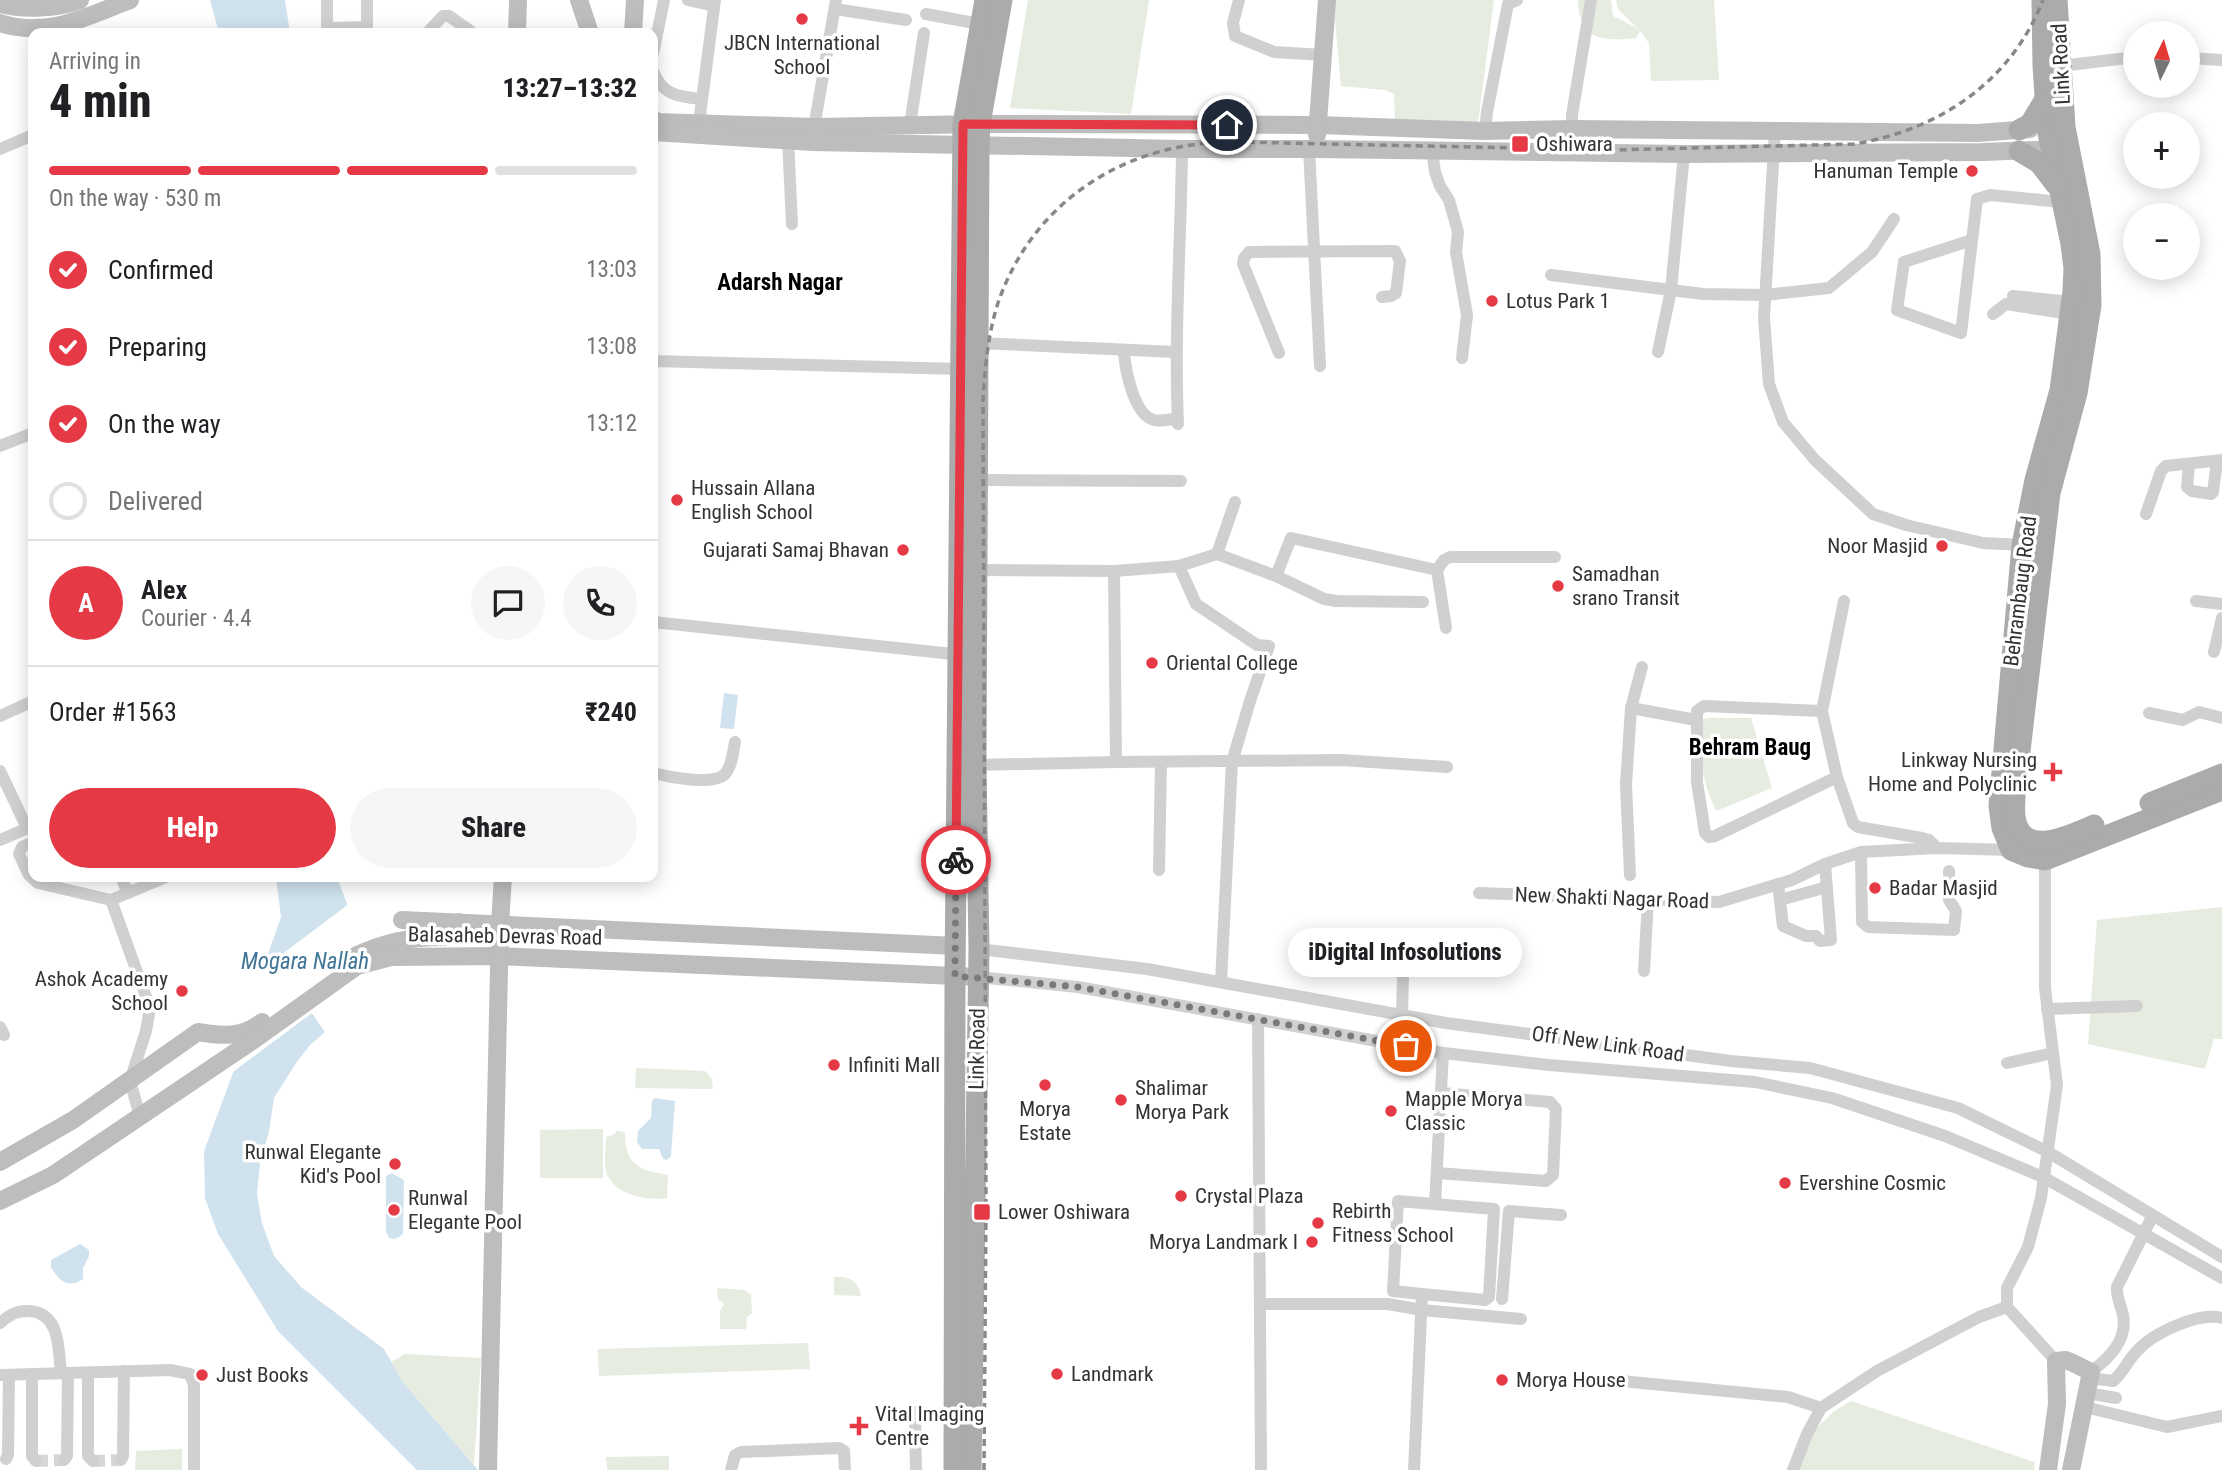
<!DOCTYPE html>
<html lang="en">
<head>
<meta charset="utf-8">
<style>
	:root { --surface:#fff; --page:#f6f6f6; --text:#202124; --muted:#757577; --line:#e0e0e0; --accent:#e63946 }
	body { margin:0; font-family:"Roboto Condensed",sans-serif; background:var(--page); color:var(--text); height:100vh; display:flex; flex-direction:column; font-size:26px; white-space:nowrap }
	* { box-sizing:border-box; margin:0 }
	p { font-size:23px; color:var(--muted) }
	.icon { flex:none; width:38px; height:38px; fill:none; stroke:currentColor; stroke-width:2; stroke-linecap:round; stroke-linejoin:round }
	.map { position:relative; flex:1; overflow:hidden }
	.drawer { position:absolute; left:28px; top:28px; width:630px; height:854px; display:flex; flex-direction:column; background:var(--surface); border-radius:14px; box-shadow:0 4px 18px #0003 }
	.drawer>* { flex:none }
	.needle { width:46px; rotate:5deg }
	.buttons { position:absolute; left:2123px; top:21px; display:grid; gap:14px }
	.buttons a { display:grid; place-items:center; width:77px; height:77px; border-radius:50%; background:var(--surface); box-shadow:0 4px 18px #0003; font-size:35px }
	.pin { position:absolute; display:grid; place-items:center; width:60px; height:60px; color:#fff; margin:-30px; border:4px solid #fff; border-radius:50%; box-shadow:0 2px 7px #0007 }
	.courier { position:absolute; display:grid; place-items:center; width:70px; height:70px; margin:-35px; border:5px solid #e63946; border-radius:50%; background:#fff; color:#222; box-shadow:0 2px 9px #0007 }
	.bubble { position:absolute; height:49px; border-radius:24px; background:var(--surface); box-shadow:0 4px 18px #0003; font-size:23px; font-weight:800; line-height:49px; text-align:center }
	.summary em { font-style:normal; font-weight:800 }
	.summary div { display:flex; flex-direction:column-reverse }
	.summary { display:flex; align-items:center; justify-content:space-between; height:119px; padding:0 21px }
	h1 { font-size:46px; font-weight:800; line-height:52px }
	.bar { display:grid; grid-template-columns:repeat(4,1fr); gap:10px 7px; align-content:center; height:84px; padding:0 21px }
	.bar i { height:9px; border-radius:5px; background:var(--line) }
	.bar .current { background:var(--accent) }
	.bar p { grid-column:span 4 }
	.line { display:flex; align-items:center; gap:18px; padding:0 21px; border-top:2px solid var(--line) }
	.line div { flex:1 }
	.round { display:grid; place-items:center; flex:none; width:74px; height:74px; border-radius:37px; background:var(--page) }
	ol { padding:0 21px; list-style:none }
	li { display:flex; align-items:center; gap:21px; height:77px }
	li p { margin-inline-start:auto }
	li .icon { padding:7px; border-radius:50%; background:var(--accent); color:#fff; stroke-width:4 }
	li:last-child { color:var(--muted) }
	li i { width:38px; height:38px; border:4px solid var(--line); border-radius:50% }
	.action { display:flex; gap:14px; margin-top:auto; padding:14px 21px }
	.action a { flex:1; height:80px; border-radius:42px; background:var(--accent); color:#fff; font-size:28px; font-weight:800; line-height:80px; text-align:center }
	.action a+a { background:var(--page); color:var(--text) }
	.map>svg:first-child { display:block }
	.green { fill:#e6ecdf }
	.water { fill:#cfe2ee }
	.pier { fill:#fff }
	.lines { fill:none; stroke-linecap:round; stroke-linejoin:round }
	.street-tunnel { stroke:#d6d6d6; stroke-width:12; stroke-dasharray:12 6; stroke-linecap:butt }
	.street { stroke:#d0d0d0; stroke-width:12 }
	.secondary { stroke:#bdbdbd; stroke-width:18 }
	.primary { stroke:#ababab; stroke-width:21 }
	.rail { stroke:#888; stroke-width:3.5; stroke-dasharray:7 5; stroke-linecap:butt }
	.done { stroke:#7a7a7a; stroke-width:7; stroke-dasharray:0 12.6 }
	.route { stroke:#e63946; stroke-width:9 }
	.poi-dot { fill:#e63946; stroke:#fff; stroke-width:2.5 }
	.labels { text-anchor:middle; stroke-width:7; stroke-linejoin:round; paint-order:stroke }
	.poi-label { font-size:21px; fill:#333; stroke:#fff; text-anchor:start }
	.street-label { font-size:21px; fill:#333; stroke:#fff }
	.neighbourhood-label { font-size:23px; font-weight:bold; fill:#000; stroke:#fff }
	.water-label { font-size:23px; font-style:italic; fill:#3f7597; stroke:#fff }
</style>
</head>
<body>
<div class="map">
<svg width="2222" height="1470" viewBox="0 0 2222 1470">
	<rect width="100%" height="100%" fill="#fff"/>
	<g class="green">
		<path d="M1028,0H1149L1131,114L1010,108Z"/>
		<path d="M1333,0H1494L1478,123L1395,121L1394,94L1385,90L1341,86Z"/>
		<path d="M1578,0H1611L1613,16L1637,28L1618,9L1616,0H1714L1719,80L1651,81L1649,43L1640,31L1636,38C1603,42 1579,40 1578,0Z"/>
		<path d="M1708,718H1751L1772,788L1716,811L1707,789L1699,757L1701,723L1704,719Z"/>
		<path d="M2222,907V1039H2214L2205,1069L2088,1044L2097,920Z"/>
		<path d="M636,1068L705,1071L712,1079L713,1089L635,1088Z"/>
		<path d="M603,1129V1178H540V1130Z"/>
		<path d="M616,1131L625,1132C625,1165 638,1170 668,1175L667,1198C648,1201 612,1195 606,1171C604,1161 606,1148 606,1137L615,1134Z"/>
		<path d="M834,1277C850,1277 857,1279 861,1296L834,1295Z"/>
		<path d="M717,1288L744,1290L751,1295L752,1313L747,1317L746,1329H720V1311L724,1304L718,1299Z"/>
		<path d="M808,1343L810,1369L599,1376L598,1349Z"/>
		<path d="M405,1354L481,1358L474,1465L402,1381L391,1362Z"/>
		<path d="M1851,1401L2035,1462L2034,1470H1796L1810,1435L1833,1412Z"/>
		<path d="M182,1449V1470H135L136,1451Z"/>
		<path d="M669,1456V1470H607L606,1457Z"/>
	</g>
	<g class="water">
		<path d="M210,0H285L290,33H219Z"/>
		<path d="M724,693L738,695L734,729L720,728Z"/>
		<path d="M276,877H337L347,904L348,926L315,1017L325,1032L310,1045L296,1063L274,1098L269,1131L260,1163L257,1194L262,1223L274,1256L301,1287L384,1349L402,1381L478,1470H417L278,1331L218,1234L205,1198L204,1151L260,1000L267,957L281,917Z"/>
		<path d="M655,1098L675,1101L671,1156L667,1160L663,1159L659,1149H642L637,1142L638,1131L651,1118L652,1101Z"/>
		<path d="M392,1173L404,1180L403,1233C400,1238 394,1240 389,1238L386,1231V1176Z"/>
		<path d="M80,1244L89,1250V1256L83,1268V1279C68,1289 59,1281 51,1267V1260Z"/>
	</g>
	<path class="pier" d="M350,903V955L339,990L319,1017L328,1030L325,1032L312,1013L229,1075L257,1000L261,970Z"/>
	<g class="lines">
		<g class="street-tunnel">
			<path d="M36,1461L64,1460"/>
			<path d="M93,1461L121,1460"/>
		</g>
		<g class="street">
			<path d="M327,0V33"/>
			<path d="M367,0V33"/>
			<path d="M688,0L714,6"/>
			<path d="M1239,0L1233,23L1235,36L1274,52L1323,55"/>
			<path d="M835,9L906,20"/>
			<path d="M926,14L980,24"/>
			<path d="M327,28L367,27"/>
			<path d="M427,33L443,16H449L473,33"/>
			<path d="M653,54L664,0"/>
			<path d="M2188,58L2222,60"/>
			<path d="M2061,66L2135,57"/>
			<path d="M653,71C662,95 679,97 702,99"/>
			<path d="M910,125L924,33"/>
			<path d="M1572,129V115L1591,0"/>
			<path d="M1775,130L1764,318L1769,384L1783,422L1815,460L1873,514L1906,525L1983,543L2022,545"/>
			<path d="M698,131L715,0"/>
			<path d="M1485,131L1487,112L1508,4L1517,0"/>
			<path d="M813,134L836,0"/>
			<path d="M788,140L792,224"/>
			<path d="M0,149L33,135"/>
			<path d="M1309,149L1320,366"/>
			<path d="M1432,151L1435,172L1440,186L1449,200L1458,232L1456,252L1467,315L1462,358"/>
			<path d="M1972,240L1904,262L1897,310L1961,333L1977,199L1990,195L2061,202"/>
			<path d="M1551,275L1703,294L1765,295L1829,288L1872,252L1894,219"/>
			<path d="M2013,296L2072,302"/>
			<path d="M1993,314L2006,304L2070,314"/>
			<path d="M978,343L1176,352"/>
			<path d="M1658,352L1671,290L1684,154"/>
			<path d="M1279,353L1243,264L1244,258L1249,252L1395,251L1400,261L1396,293L1391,296L1382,297"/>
			<path d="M1124,354C1126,372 1134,415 1154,420C1161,422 1170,419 1177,419"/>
			<path d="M653,361L960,369"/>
			<path d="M1178,424C1174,332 1181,241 1182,149"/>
			<path d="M0,446L33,433"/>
			<path d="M2189,464L2187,487L2192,491L2211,494L2213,492L2217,461"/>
			<path d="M978,480L1181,481"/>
			<path d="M2146,514L2161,471L2166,466L2222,460"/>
			<path d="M1217,554L1235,502"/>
			<path d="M1179,566L1196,604L1257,645L1269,646L1250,701L1232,762L1221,982"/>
			<path d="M1437,570L1446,628"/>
			<path d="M1114,571L1179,566L1217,554L1276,576L1291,538L1437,570L1444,560L1450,557H1555"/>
			<path d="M1276,576L1324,599L1336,601L1423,602"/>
			<path d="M1844,601L1822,711L1837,777L1853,823L1858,827L1922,838L1929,840L1937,848"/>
			<path d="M2196,601L2222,604"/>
			<path d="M653,622L962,655"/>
			<path d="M2214,652L2222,618"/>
			<path d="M1631,708L1642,667"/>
			<path d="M1822,711L1704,706L1697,711V782L1705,833L1709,837L1715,836L1837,777"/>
			<path d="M2149,713L2183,720L2199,712L2222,718"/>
			<path d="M0,716L33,701"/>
			<path d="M1116,762L1341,760L1447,767"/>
			<path d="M976,765L1116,762L1114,571L977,570"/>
			<path d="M0,771L27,828"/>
			<path d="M653,773C668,777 713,786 725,774C732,766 733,752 735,742"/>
			<path d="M0,840L33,826"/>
			<path d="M33,842L22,847L19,854L29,875L38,883L111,900"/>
			<path d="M1861,852L1862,922L1868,927L1954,930L1956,911L1949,900V871"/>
			<path d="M2045,860V988L2057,1085L2041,1198L2028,1247L2007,1288V1307L2056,1361"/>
			<path d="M1159,870L1161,762"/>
			<path d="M1630,875L1626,784L1631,708L1696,720"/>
			<path d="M121,877L128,893"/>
			<path d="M1778,884L1783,926L1806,936H1816L1820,941L1831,940L1825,864"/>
			<path d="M1479,893L1719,902L1792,880L1825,864L1861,852L1937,848L2011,850L2014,847"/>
			<path d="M1780,900L1827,887"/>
			<path d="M979,949L1147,969L1446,1023L1731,1061L1810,1068L1958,1108L2048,1152L2222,1257"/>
			<path d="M1644,971L1648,899"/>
			<path d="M978,977L1078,987L1443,1053L1549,1065L1755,1082L1832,1098L1945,1136L2043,1177L2222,1278"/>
			<path d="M2047,1009L2137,1006"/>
			<path d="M1402,1016L1404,938"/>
			<path d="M1258,1019L1261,1470"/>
			<path d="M0,1027L4,1035"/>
			<path d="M2007,1063L2053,1053"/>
			<path d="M140,1116L130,1081L146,1031L150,1008L111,900L166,877"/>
			<path d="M1437,1173L1546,1181L1553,1175L1556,1109L1550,1102L1441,1093"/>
			<path d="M1435,1204L1443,1053"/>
			<path d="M1502,1299L1509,1211L1561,1215"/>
			<path d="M1260,1304H1388L1422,1310L1521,1319"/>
			<path d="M0,1323C9,1315 17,1310 30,1311C61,1314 58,1349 61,1373"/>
			<path d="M2091,1372C2109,1358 2128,1340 2123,1315C2121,1305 2116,1297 2117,1287L2153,1215"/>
			<path d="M88,1373V1456L93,1461"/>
			<path d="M32,1374V1456L36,1461"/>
			<path d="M0,1375L170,1370L190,1374L194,1385V1470"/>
			<path d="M2090,1378L2113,1381C2123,1373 2128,1360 2137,1351C2153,1333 2198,1312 2222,1318"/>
			<path d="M1621,1381L1788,1397L1821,1408"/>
			<path d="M2087,1393L2116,1398"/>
			<path d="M2085,1407L2167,1427L2222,1416"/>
			<path d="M915,1412L916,1470"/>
			<path d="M6,1459L8,1455L9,1375"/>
			<path d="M64,1460L67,1456L68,1373"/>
			<path d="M121,1460L123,1456L124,1371"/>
			<path d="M731,1470L735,1455L741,1452L839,1448L844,1451L845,1470"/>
			<path d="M1414,1470L1422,1294L1393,1291L1398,1201L1494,1209L1489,1297L1485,1300L1422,1294"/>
			<path d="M1793,1470L1807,1434L1821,1408L1877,1371L1979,1317L2007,1307"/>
		</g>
		<g class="secondary">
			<path d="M579,0L590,33"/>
			<path d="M0,4C25,10 56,9 80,0"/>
			<path d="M0,23C49,38 85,17 130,0"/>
			<path d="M517,33L518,0"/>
			<path d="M633,33L635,0"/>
			<path d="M653,119L657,122L814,127L980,124L1318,125L1485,131L1572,129L1978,133L2030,129"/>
			<path d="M653,132L812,142L1182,149H1316L1684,154L1983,152L2063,149"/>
			<path d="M1317,135L1327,0"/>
			<path d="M402,920L956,946"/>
			<path d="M353,957C385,942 409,937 444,937L459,922"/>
			<path d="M0,1162L73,1120L198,1032C222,1036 242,1038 262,1022"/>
			<path d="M0,1201L53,1175L255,1039L357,966L391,957L499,956L978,977"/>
			<path d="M488,1470L500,924L503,877"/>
			<path d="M2048,1470L2057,1404L2056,1361L2066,1360L2073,1363L2091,1372L2071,1470"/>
		</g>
		<g class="primary">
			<path d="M2042,0L2043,65L2047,128L2071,244L2074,268L2073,291L2060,390L2035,480L2022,545L1999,806L2002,828L2011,850L2028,857L2045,860L2222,790"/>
			<path d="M2057,0L2065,127L2090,254L2091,305L2077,393L2050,493L2015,794C2015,802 2014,810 2015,817C2022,860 2070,835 2094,825"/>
			<path d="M2019,130L2030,124L2045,99"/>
			<path d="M2019,151L2039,163L2056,185"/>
			<path d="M2150,803L2222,774"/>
			<path d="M954,1470L955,976L963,124L985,0"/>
			<path d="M971,1470L979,949L976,765L979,145L980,124L1002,0"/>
		</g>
		<path class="rail" d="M984,1470L986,1206L983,401C985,367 988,332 999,300C1036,197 1131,140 1238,142L1612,150L1854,144C1939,130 2011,82 2043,0"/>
	</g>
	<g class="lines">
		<path class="done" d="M956,860L955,976L1078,987L1406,1046"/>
		<path class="route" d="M956,860L963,124L1227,125"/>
	</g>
	<g class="poi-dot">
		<circle cx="802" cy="19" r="7"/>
		<rect x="1511" y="135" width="18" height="18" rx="3.5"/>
		<circle cx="1972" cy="171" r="7"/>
		<circle cx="1492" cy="301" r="7"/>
		<circle cx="677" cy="500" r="7"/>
		<circle cx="1942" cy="546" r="7"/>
		<circle cx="903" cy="550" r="7"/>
		<circle cx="1558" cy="586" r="7"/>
		<circle cx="1152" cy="663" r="7"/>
		<path d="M2049.5 761.5h7v7h7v7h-7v7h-7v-7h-7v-7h7z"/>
		<circle cx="1875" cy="888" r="7"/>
		<circle cx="182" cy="991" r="7"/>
		<circle cx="834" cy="1065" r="7"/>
		<circle cx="1045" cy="1085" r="7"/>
		<circle cx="1121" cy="1100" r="7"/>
		<circle cx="1391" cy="1111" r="7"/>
		<circle cx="395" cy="1164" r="7"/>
		<circle cx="1785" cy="1183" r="7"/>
		<circle cx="1181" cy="1196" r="7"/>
		<circle cx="394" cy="1210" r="7"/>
		<rect x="973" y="1203" width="18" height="18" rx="3.5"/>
		<circle cx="1318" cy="1223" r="7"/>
		<circle cx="1312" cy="1242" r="7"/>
		<circle cx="1057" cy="1374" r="7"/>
		<circle cx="202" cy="1375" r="7"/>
		<circle cx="1502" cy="1380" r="7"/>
		<path d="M855.5 1415.5h7v7h7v7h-7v7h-7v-7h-7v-7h7z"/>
	</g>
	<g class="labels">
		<g class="poi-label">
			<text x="802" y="50" text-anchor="middle">JBCN International<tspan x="802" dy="24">School</tspan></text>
			<text x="1536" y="151">Oshiwara</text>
			<text x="1958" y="178" text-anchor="end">Hanuman Temple</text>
			<text x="1506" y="308">Lotus Park 1</text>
			<text x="691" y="495">Hussain Allana<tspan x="691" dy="24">English School</tspan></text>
			<text x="1928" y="553" text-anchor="end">Noor Masjid</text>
			<text x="889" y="557" text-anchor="end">Gujarati Samaj Bhavan</text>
			<text x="1572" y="581">Samadhan<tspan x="1572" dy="24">srano Transit</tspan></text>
			<text x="1166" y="670">Oriental College</text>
			<text x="2037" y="767" text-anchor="end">Linkway Nursing<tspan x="2037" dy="24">Home and Polyclinic</tspan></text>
			<text x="1889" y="895">Badar Masjid</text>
			<text x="168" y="986" text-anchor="end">Ashok Academy<tspan x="168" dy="24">School</tspan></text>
			<text x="848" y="1072">Infiniti Mall</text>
			<text x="1135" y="1095">Shalimar<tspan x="1135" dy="24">Morya Park</tspan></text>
			<text x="1405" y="1106">Mapple Morya<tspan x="1405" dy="24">Classic</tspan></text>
			<text x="1045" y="1116" text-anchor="middle">Morya<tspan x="1045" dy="24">Estate</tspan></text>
			<text x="381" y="1159" text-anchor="end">Runwal Elegante<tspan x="381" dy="24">Kid's Pool</tspan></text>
			<text x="1799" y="1190">Evershine Cosmic</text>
			<text x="1195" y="1203">Crystal Plaza</text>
			<text x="408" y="1205">Runwal<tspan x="408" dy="24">Elegante Pool</tspan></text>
			<text x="1332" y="1218">Rebirth<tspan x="1332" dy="24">Fitness School</tspan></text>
			<text x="998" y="1219">Lower Oshiwara</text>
			<text x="1298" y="1249" text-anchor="end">Morya Landmark I</text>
			<text x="1071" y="1381">Landmark</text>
			<text x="216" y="1382">Just Books</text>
			<text x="1516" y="1387">Morya House</text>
			<text x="875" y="1421">Vital Imaging<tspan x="875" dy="24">Centre</tspan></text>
		</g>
		<g class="street-label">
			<text transform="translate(2061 64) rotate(-93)" y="7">Link Road</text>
			<text transform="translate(2020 591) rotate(-83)" y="7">Behrambaug Road</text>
			<text transform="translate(1612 898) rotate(2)" y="7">New Shakti Nagar Road</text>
			<text transform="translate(505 936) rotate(1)" y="7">Balasaheb Devras Road</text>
			<text transform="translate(1608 1044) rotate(8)" y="7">Off New Link Road</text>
			<text transform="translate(977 1049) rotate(-89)" y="7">Link Road</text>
		</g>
		<g class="neighbourhood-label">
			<text x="780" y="290">Adarsh Nagar</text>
			<text x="1750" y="755">Behram Baug</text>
		</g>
		<g class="water-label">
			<text x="305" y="969">Mogara Nallah</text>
		</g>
	</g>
</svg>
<div class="buttons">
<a><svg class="needle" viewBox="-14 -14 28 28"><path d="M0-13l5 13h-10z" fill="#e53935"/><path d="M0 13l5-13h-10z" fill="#757577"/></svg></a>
<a>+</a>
<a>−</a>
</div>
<div class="pin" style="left:1406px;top:1046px;background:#ea580c"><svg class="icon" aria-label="bag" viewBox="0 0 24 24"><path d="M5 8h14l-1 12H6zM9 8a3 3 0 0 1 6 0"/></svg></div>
<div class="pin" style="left:1227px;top:125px;background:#1f2937"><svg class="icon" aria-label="home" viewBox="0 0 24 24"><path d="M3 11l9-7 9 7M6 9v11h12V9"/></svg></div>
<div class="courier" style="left:956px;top:860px"><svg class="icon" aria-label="bike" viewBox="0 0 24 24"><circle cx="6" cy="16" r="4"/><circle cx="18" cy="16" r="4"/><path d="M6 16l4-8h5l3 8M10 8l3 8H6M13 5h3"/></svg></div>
<div class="bubble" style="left:1288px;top:928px;width:234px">iDigital Infosolutions</div>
<section class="drawer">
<div class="summary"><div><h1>4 min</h1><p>Arriving in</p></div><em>13:27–13:32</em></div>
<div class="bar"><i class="current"></i><i class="current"></i><i class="current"></i><i></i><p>On the way · 530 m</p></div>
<ol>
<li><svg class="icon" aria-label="check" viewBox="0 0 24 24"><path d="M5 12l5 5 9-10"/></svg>Confirmed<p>13:03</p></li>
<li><svg class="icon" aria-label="check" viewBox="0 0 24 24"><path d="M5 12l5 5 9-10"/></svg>Preparing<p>13:08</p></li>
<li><svg class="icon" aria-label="check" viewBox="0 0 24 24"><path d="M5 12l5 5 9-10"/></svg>On the way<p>13:12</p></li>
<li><i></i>Delivered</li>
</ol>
<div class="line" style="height:126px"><b class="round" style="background:var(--accent);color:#fff">A</b><div><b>Alex</b><p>Courier · 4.4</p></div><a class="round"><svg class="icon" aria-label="chat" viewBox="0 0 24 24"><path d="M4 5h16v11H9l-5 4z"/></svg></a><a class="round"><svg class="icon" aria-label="phone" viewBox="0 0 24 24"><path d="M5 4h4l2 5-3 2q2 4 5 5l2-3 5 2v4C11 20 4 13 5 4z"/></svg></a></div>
<div class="line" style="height:91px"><div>Order #1563</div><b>₹240</b></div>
<div class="action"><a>Help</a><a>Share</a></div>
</section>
</div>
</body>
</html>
